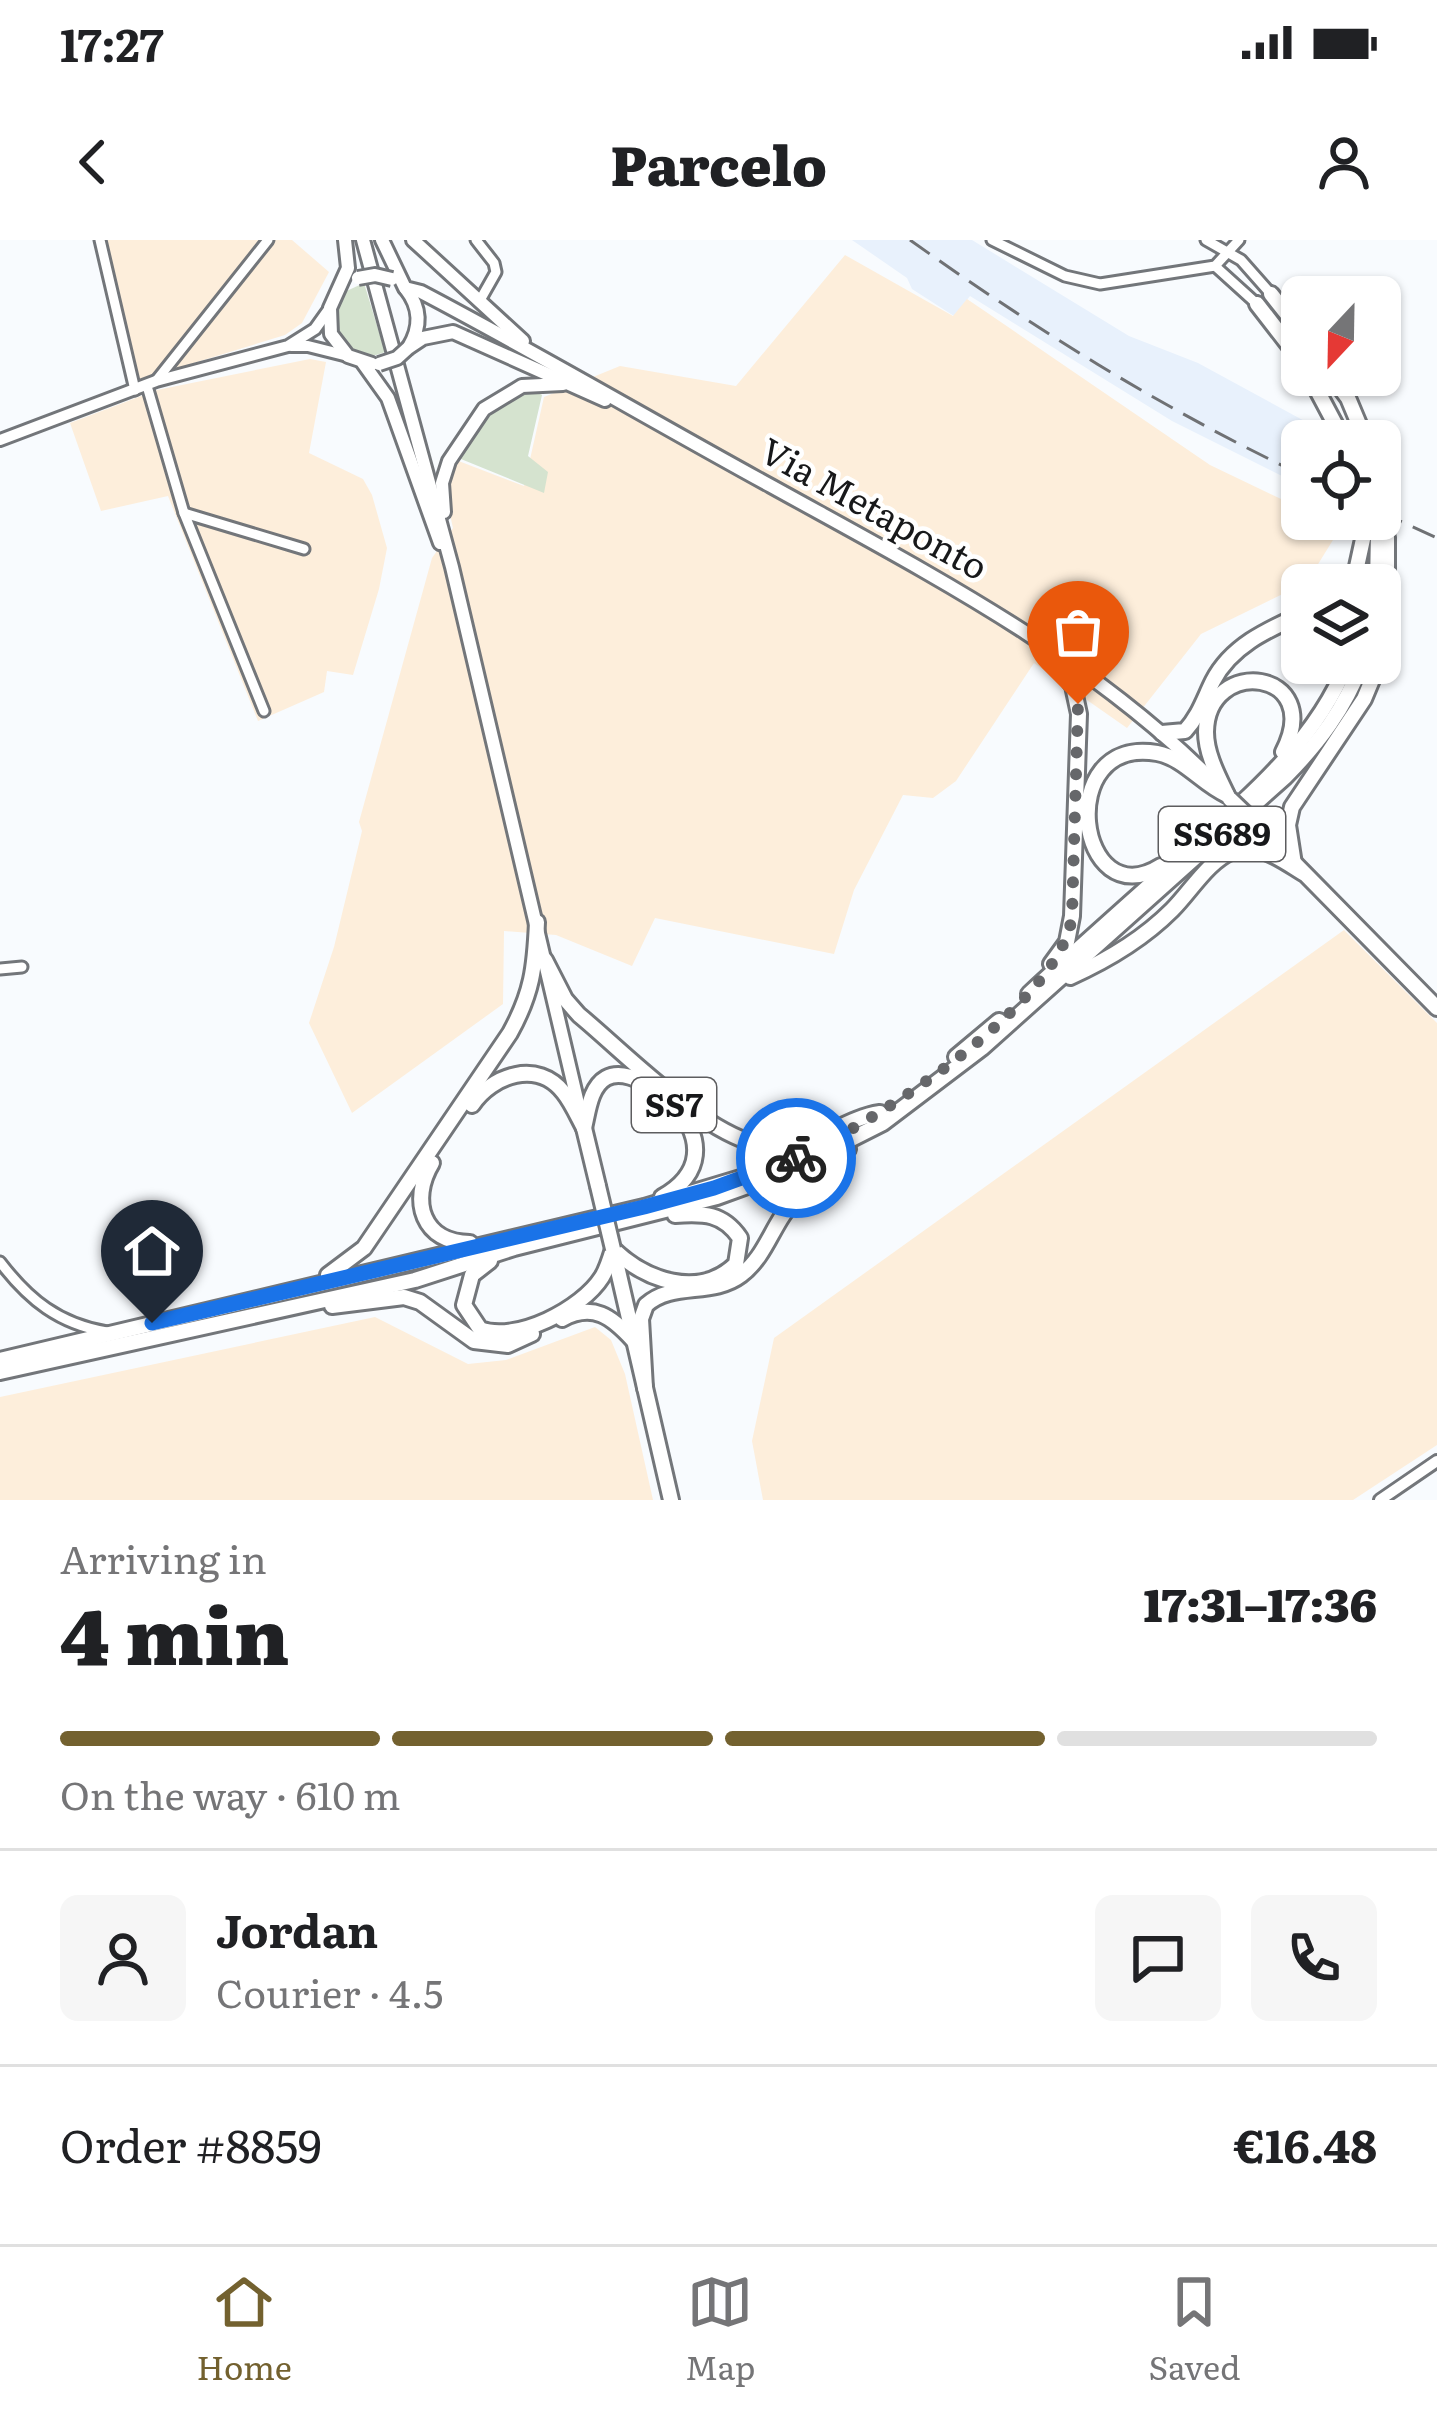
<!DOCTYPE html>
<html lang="en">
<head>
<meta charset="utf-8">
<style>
	:root { --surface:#fff; --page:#f6f6f6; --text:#202124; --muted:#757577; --line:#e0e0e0; --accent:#73612f }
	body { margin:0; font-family:Literata,serif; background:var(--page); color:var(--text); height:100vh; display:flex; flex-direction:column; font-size:45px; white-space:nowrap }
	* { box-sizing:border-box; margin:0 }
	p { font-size:39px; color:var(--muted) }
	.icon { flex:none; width:66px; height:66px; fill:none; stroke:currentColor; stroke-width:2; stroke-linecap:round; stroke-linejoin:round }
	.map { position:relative; height:1260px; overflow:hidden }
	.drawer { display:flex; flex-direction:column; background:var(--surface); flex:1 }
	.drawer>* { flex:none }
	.needle { width:78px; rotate:202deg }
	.tools { position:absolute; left:1281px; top:36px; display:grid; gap:24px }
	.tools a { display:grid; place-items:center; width:120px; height:120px; border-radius:18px; background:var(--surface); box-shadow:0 3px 9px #0004; font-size:60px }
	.pin { position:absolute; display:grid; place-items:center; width:102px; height:102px; color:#fff; margin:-123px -51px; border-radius:50% 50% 50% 0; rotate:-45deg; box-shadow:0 0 12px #0007 }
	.pin .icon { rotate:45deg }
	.courier { position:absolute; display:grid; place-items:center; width:120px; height:120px; margin:-60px; border:9px solid #1a73e8; border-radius:50%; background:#fff; color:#222; box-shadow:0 3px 15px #0007 }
	.overview em { font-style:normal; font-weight:800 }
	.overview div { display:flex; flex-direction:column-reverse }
	.overview { display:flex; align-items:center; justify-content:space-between; height:204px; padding:0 60px }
	h1 { font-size:78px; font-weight:800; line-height:90px }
	.bar { display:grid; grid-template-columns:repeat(4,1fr); gap:18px 12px; align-content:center; height:144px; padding:0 60px }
	.bar i { height:15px; border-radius:9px; background:var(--line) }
	.bar .active { background:var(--accent) }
	.bar p { grid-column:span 4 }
	.line { display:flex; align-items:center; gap:30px; padding:0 60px; border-top:3px solid var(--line) }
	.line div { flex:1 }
	.round { display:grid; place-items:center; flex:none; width:126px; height:126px; border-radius:18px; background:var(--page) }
	.status { display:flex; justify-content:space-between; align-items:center; height:84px; padding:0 60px; background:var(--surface); direction:ltr }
	.status svg { height:33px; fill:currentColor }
	header { display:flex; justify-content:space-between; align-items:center; height:156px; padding:0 60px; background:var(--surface); font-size:54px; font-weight:800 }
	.tab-bar { display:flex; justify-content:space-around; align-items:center; height:168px; border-top:3px solid var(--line); background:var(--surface); font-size:33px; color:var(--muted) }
	.tab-bar a { display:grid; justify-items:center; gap:6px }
	.tab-bar .active { color:var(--accent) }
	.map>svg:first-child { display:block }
	.built { fill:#e8f1fc }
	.industrial { fill:#fdeedb }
	.green { fill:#d5e3cf }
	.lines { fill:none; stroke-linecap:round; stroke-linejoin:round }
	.trunk-tunnel { stroke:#d6d9dc; stroke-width:14; stroke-dasharray:14 7; stroke-linecap:butt }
	.minor-casing { stroke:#73767a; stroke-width:15 }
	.tertiary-casing { stroke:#73767a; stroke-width:16 }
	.secondary-casing { stroke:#73767a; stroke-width:18 }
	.primary-casing { stroke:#73767a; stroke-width:20 }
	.trunk-casing { stroke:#73767a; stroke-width:20 }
	.minor { stroke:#fff; stroke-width:9 }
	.tertiary { stroke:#fff; stroke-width:10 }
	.secondary { stroke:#fff; stroke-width:12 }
	.primary { stroke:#fff; stroke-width:14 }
	.trunk { stroke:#fff; stroke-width:14 }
	.rail { stroke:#6f7174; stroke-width:3; stroke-dasharray:24 12; stroke-linecap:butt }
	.secondary-bridge-casing { stroke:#73767a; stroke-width:18; stroke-linecap:butt }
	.primary-bridge-casing { stroke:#73767a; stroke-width:20; stroke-linecap:butt }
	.secondary-bridge { stroke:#fff; stroke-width:12 }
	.primary-bridge { stroke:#fff; stroke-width:14 }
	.done { stroke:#66676a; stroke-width:12; stroke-dasharray:0 21.6 }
	.route { stroke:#1a73e8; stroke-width:15 }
	.labels { text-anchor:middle; stroke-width:9; stroke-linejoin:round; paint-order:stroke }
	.shield { fill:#fff; stroke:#5d5d5f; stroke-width:3 }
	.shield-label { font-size:33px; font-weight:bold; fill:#17181a }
	.street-label { font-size:36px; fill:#17181a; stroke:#fff }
</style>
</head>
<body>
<div class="status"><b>17:27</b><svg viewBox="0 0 49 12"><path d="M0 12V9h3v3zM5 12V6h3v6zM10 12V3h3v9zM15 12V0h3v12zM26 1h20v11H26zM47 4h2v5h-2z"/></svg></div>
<header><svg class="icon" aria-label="back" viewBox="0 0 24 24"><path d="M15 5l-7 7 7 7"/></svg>Parcelo<svg class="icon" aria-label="person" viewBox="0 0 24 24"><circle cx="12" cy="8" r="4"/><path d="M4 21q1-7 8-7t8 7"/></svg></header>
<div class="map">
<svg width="1437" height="1260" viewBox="0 0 1437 1260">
	<rect width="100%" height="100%" fill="#f8fbfe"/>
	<path class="built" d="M852,0H972L1129,96L1198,123L1332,196L1335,201H1302V246L1172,181L970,56L954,76L912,49L907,38Z"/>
	<g class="industrial">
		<path d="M103,0H292L329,32L302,83L285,95L138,140Z"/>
		<path d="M845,15L953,76L967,59L1210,225L1302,269V279H1324L1341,287L1307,342L1201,394L1127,488L1034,423L956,541L933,558L903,555L854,650L834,714L655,678L632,726L556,695L504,691L503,764L352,873L309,783L334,707L362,591L359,582L432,318L453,288L446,257L456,220L524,246L544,157L620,126L736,146Z"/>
		<path d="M310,119L326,122L309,213L363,239L372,255L387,308L379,349L353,435L327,431L324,452L258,481L168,256L101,271L70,183L157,150Z"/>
		<path d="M1344,690L1437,783V1205L1353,1260H763L752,1201L774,1098Z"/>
		<path d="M375,1077L468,1124L506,1120L595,1087L611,1100L625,1134L653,1260H0V1157Z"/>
	</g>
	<g class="green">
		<path d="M364,43L385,112C365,121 351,112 336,98L333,71L340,54Z"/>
		<path d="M534,151L542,155L528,216L548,232L544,253L456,217C479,184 493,160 534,151Z"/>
	</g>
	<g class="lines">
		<path class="trunk-tunnel" d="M1380,250L1387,297"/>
		<defs>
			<g id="minor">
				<path d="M100,0L135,150"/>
				<path d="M476,0L494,23L496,32L479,62"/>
				<path d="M992,0L1065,36L1100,44L1215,26L1239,0"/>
				<path d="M1206,0L1241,20L1271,54"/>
				<path d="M1215,26L1257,64"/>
				<path d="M156,141L268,0"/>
				<path d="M147,146L184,273L264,471"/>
				<path d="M184,273L304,309"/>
				<path d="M0,729L22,727"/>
				<path d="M0,1022C29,1060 59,1084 107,1092"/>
			</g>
			<g id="tertiary">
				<path d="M291,106H308L348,116"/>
				<path d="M0,200L156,141L288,106L315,89L330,68"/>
				<path d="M1380,1260L1437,1221"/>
			</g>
			<g id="secondary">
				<path d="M345,0L348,28L330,68L331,94L348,116L372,124"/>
				<path d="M363,0L452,327L580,872"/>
				<path d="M382,0L405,48L421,52C539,114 654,182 771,246C928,333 1087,414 1215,543"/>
				<path d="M413,0L523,101"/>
				<path d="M406,49C421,68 421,87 409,107"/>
				<path d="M408,108L423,98L453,92L605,160"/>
				<path d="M363,123L388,158L440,303"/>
				<path d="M444,272L442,243L449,221L484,169L522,146L563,144"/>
			</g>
			<g id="primary">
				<path d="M1254,582L1437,768"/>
				<path d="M584,888L598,946"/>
				<path d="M613,1009L671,1260"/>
			</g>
			<g id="trunk">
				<path d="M1271,54L1302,93"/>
				<path d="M1257,64L1302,122"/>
				<path d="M1309,135L1343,199"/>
				<path d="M1331,135L1348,158L1366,201"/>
				<path d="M1353,345L1365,290"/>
				<path d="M1377,345L1378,294"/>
				<path d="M1039,399L1073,446L1079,474L1072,676L1067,702L1051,724"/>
				<path d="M1380,422L1387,378V297"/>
				<path d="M1162,493L1185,491C1199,476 1204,459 1213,441C1231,406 1267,390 1302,374"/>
				<path d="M1227,555C1218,536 1206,514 1206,492C1207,415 1326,429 1283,512"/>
				<path d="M1294,624L1288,585L1292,567L1364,459L1379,423"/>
				<path d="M1161,626C1077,679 1052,495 1157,513C1184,518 1202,544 1227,555"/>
				<path d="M545,720L565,759L579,775C628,815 721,914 784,907C820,903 846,878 880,873"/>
				<path d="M1070,737C1108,720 1143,699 1172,670C1191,651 1208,621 1233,611C1258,601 1283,621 1303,633"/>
				<path d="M1029,754C1079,708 1130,663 1180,618C1244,561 1315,504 1347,423"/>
				<path d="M956,817L999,781"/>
				<path d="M472,865C492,835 538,819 564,853C572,863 578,877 584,888"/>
				<path d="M584,888C588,872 590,847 606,838C641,818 749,908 662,957"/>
				<path d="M432,923C409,961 423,1003 470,1003"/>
				<path d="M490,1021L472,1035L464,1065L480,1089C516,1103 582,1069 602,1037C607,1029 610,1019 613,1009C645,1040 699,1060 736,1024L740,998C723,973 704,973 675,975"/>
				<path d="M328,1035L364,1008L510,793C532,753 535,728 537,682"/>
				<path d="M332,1066L404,1057L420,1062L474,1101L508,1105L532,1094"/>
				<path d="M562,1079C593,1062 612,1077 633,1100"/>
				<path d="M0,1120L644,967L757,933"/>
				<path d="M0,1132L415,1040L514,1008L717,957L786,932L883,883L982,808L1285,537C1319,503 1345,468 1362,423"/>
				<path d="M645,1148L641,1079L646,1065C673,1041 712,1057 741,1035C762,1019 769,996 783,975C800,949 824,928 848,909"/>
			</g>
		</defs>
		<use href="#minor" class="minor-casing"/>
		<use href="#tertiary" class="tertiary-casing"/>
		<use href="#secondary" class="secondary-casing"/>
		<use href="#primary" class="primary-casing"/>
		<use href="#trunk" class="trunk-casing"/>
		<use href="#minor" class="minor"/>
		<use href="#tertiary" class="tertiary"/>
		<use href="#secondary" class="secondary"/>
		<use href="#primary" class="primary"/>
		<use href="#trunk" class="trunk"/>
		<g class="rail">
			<path d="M910,0C1035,89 1163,169 1302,235"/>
			<path d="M1380,272L1437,298"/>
		</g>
		<defs>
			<g id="secondary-bridge">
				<path d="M358,38L375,35L392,39"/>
				<path d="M379,124L397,118L408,108"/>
			</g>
			<g id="primary-bridge">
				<path d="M1230,559L1254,582"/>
				<path d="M598,946L613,1009"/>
			</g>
		</defs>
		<use href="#secondary-bridge" class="secondary-bridge-casing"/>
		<use href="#primary-bridge" class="primary-bridge-casing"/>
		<use href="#secondary-bridge" class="secondary-bridge"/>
		<use href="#primary-bridge" class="primary-bridge"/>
	</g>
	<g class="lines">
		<path class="done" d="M796,918C874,883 1061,764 1072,676L1078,464"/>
		<path class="route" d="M152,1083L644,967L714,948L796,918"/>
	</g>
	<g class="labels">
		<g class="shield">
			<rect x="1159" y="567" width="126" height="54" rx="9"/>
			<rect x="632" y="838" width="84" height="54" rx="9"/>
		</g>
		<g class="shield-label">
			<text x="1222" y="606">SS689</text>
			<text x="674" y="877">SS7</text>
		</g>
		<g class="street-label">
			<text transform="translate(874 269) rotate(29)" y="13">Via Metaponto</text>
		</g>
	</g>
</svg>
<div class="tools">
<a><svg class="needle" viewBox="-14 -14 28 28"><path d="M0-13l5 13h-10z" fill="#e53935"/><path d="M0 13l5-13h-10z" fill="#757577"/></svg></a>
<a><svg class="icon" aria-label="locate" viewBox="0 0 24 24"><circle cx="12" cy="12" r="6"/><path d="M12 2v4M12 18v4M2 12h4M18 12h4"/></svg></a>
<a><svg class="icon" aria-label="layers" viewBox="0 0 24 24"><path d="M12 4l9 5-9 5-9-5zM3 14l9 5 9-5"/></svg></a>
</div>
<div class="pin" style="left:1078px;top:464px;background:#ea580c"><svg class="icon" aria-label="bag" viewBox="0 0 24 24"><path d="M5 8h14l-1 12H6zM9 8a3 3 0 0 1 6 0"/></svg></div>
<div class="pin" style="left:152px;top:1083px;background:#1f2937"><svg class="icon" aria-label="home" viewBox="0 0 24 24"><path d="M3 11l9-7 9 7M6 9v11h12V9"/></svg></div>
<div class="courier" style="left:796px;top:918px"><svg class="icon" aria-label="bike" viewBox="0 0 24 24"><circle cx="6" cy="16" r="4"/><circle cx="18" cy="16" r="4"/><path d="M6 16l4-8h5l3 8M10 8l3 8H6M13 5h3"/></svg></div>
</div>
<section class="drawer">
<div class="overview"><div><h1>4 min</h1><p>Arriving in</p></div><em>17:31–17:36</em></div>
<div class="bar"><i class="active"></i><i class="active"></i><i class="active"></i><i></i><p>On the way · 610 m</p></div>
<div class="line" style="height:216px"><a class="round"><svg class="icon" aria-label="person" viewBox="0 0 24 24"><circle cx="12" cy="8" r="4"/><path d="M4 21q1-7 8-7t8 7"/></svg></a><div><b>Jordan</b><p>Courier · 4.5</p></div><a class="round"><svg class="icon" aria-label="chat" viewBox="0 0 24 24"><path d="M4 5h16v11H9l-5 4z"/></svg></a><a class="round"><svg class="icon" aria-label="phone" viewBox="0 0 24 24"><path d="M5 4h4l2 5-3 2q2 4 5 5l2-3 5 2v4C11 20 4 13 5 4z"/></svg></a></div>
<div class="line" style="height:156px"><div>Order #8859</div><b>€16.48</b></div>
</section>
<nav class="tab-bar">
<a class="active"><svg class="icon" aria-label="home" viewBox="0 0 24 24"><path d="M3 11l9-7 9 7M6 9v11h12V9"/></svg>Home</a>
<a><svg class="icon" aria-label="map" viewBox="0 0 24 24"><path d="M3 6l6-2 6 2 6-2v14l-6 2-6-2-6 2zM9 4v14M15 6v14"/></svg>Map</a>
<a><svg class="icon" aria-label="saved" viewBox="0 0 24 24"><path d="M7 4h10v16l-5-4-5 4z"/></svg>Saved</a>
</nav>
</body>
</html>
